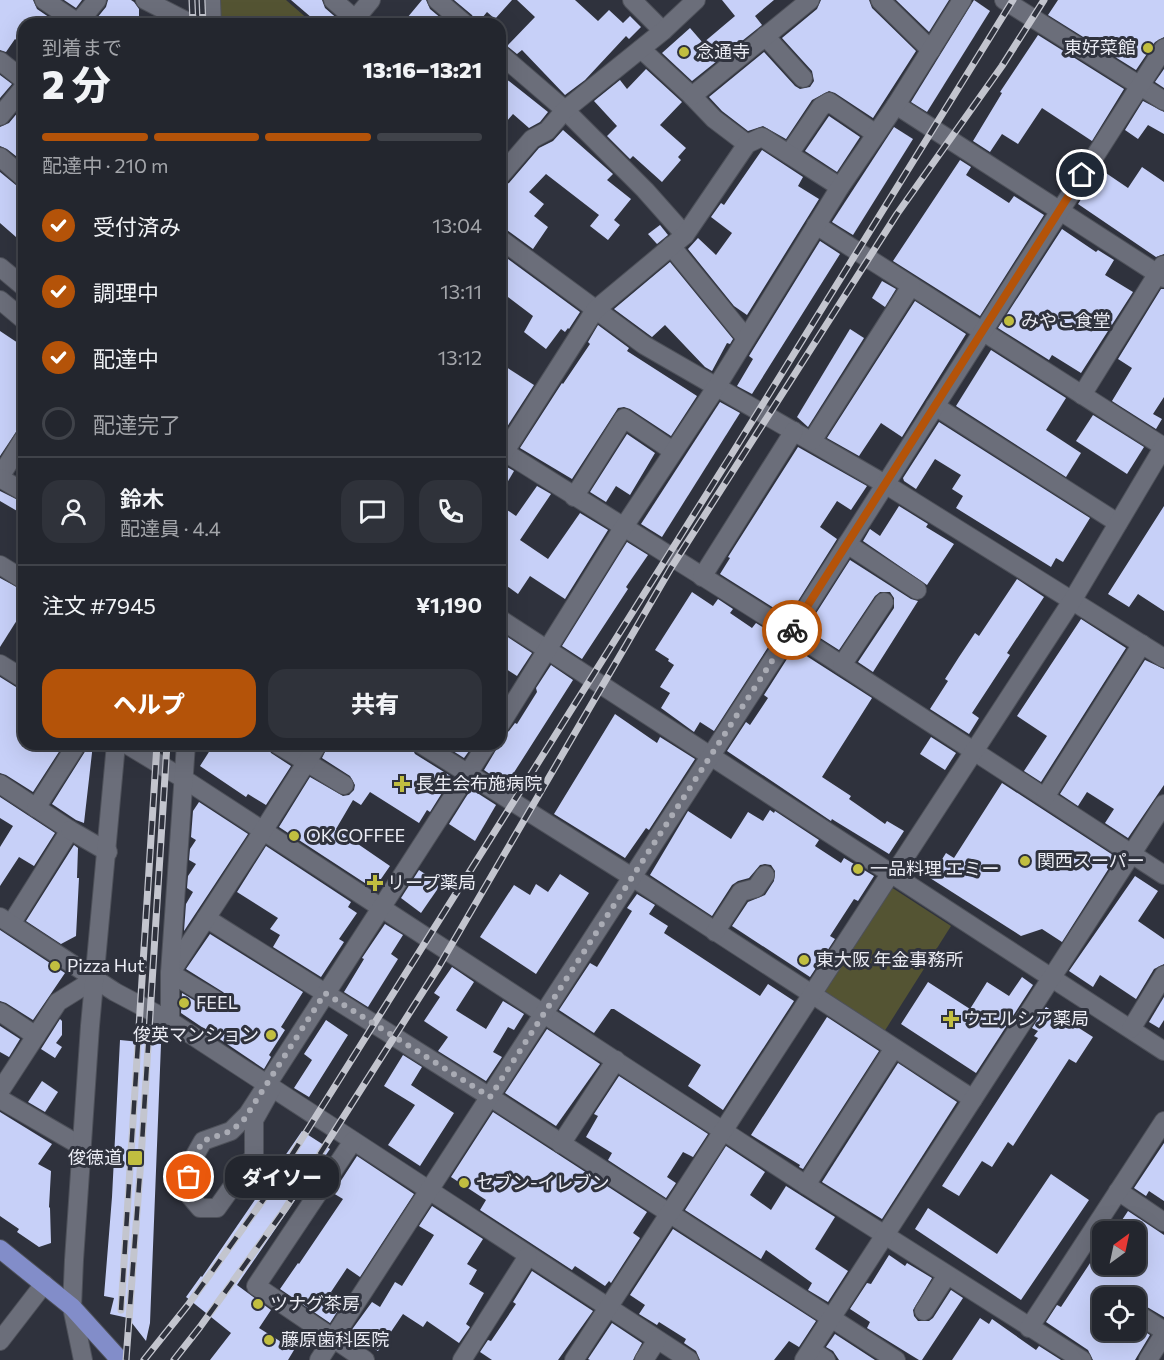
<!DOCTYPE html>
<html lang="ja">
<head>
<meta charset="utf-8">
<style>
	:root { --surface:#23262e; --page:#2f323a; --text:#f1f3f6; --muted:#a3a5aa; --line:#40434a; --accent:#b45309 }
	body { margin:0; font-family:Commissioner,"Noto Sans JP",sans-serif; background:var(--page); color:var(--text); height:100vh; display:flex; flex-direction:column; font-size:22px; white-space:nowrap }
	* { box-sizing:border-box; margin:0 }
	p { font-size:20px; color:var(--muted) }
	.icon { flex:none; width:33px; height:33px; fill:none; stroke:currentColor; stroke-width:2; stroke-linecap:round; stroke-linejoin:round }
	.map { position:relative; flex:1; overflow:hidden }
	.sheet { position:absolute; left:18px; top:18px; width:488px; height:732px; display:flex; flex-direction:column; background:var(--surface); border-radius:18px; box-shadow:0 6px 24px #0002,0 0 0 2px var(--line) }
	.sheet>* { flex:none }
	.needle { width:39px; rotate:33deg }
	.buttons { position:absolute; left:1092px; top:1221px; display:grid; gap:12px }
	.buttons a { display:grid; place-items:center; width:54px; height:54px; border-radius:12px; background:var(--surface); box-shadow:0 6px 24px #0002,0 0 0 2px var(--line); font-size:30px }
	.pin { position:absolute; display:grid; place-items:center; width:51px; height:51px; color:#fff; margin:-26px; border:3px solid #fff; border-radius:50%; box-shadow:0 2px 6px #0007 }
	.courier { position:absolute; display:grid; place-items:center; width:60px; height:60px; margin:-30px; border:4px solid #b45309; border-radius:50%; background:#fff; color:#222; box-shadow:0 2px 8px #0007 }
	.bubble { position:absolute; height:42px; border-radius:18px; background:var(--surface); box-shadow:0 6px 24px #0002,0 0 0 2px var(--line); font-size:20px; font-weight:800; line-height:42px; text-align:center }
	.head em { font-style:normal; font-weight:800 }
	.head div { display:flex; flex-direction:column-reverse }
	.head { display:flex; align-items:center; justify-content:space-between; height:102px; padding:0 24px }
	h1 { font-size:39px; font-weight:800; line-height:45px }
	.bar { display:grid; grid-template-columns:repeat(4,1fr); gap:9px 6px; align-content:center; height:72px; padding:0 24px }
	.bar i { height:8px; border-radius:4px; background:var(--line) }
	.bar .selected { background:var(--accent) }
	.bar p { grid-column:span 4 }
	.line { display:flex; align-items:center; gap:15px; padding:0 24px; border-top:2px solid var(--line) }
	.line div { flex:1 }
	.round { display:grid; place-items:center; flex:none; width:63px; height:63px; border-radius:18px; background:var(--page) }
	ol { padding:0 24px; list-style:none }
	li { display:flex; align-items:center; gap:18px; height:66px }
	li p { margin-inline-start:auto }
	li .icon { padding:6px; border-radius:50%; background:var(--accent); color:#fff; stroke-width:4 }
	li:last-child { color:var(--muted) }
	li i { width:33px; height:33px; border:3px solid var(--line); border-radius:50% }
	.cta { display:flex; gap:12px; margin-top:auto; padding:12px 24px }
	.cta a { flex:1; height:69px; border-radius:18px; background:var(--accent); color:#fff; font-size:24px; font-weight:800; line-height:69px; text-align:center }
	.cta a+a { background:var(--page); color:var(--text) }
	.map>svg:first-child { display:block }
	.green { fill:#545433 }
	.building { fill:#c7d0f8 }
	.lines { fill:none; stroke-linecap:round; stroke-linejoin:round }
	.minor-casing { stroke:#4e515a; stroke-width:20 }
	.major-casing { stroke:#4e515a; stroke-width:20 }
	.minor { stroke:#6b6e7a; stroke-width:18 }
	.major { stroke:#828dc9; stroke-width:18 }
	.rail-casing { stroke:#c3c5ce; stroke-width:7 }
	.rail { stroke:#2f323d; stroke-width:4.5; stroke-dasharray:14; stroke-linecap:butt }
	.done { stroke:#a9abb4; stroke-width:6; stroke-dasharray:0 10.8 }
	.route { stroke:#b45309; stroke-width:8 }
	.poi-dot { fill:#c1be40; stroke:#2f323d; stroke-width:2 }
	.labels { text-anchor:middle; stroke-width:6; stroke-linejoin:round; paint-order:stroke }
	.poi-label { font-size:18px; fill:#ebecf4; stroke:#2f323d; text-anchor:start }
</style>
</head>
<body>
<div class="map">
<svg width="1164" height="1360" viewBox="0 0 1164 1360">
	<rect width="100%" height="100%" fill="#2f323d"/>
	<g class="green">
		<path d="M217,0H286L310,21L308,24H218Z"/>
		<path d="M891,887L951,926L884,1032L823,993Z"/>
	</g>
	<g class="building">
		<path d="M0,0H33L37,9L59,24H24V46L15,39L6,52L0,50Z"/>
		<path d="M64,0H82L76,8Z"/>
		<path d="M108,0H131L134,2L139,9V24H92L106,7Z"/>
		<path d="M291,0H322L325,8L340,21V24H319Z"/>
		<path d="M422,0H426L430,9L448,24H402Z"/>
		<path d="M454,0H512L495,19L487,12L477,24L472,15Z"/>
		<path d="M517,0H575L598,21L609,10L623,23L630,16L641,27L629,39L626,36L585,80L565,95L522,50L517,54L507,46L535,17Z"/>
		<path d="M722,0H774L755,16L762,25L692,81L662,53L690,28L703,43L735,16Z"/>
		<path d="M821,0H869L872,8L916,51L873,118L835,93L829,91L812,100L786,139L763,126L748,131L722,111L709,97L764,52L795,86L800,89L810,87L814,81L812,71L782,38L817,9Z"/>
		<path d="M896,0H949L929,32Z"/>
		<path d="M974,0L990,11L927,112L911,102Z"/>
		<path d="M1058,0H1164V37L1155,42L1136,70L1048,15Z"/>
		<path d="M1038,35L1124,89L1092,141L1042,108L1018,144L1002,134L990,152L973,141L1002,93L1000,92Z"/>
		<path d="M646,69L682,102L660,125L686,148L678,157L681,160L662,182L633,156L630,159L607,136L617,126L594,101L620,80L627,89Z"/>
		<path d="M1164,69V88L1155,82Z"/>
		<path d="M500,74L548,112L540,122L529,128L513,114L500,129Z"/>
		<path d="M0,75L12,84L0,98Z"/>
		<path d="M1143,101L1164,112V134L1148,125L1138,139L1125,130Z"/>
		<path d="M24,105V157L21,160L7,149L0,146V127L9,123Z"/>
		<path d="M829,116L860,137L837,172L805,151Z"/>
		<path d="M894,127L913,139L853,235L832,222Z"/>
		<path d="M563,130L613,174L607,180L631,199L614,220L620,225L608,240L590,226L599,215L546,174L529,192L544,204L534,216L548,227L533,249L507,230L500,228V187L509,183L539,148L553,141Z"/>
		<path d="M762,150L803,177L798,186L819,199L747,315L734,306L688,249L698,238L716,255L732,233L711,217L721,203L724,205Z"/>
		<path d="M960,160L971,167L966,175L1009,203L1014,196L1044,215L980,316L893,261Z"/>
		<path d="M1142,167L1164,182V254L1156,257L1078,204L1100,169L1128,188Z"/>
		<path d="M0,172L17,186L24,189V244L0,223Z"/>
		<path d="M660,225L668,235L657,244L648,234Z"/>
		<path d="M1062,229L1096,252L1098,250L1114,260L1105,275L1133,292L1081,373L1052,355L1049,360L998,328Z"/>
		<path d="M820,241L840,254L752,394L737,386L753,359L749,356Z"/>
		<path d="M500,253L580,312L569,329L568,328L565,332L561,329L546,349L524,332L533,316L500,291Z"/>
		<path d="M670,262L733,339L730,344L727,343L712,371L705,367L665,325L652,337L614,309Z"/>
		<path d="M882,281L896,289L885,307L872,298Z"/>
		<path d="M1161,289H1164V397L1153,414L1162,419L1156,429L1112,401L1132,368L1118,359Z"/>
		<path d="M915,301L966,334L902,437L881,423L859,456L827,438Z"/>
		<path d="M598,325L629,348L627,351L697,396L671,436L630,409L624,407L618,408L572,479L520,448L562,383L563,384L590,344L588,342Z"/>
		<path d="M850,329L864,338L808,427L797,417Z"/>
		<path d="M0,331L24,347V420L0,456Z"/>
		<path d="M991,350L1066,398L1046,430L1081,453L1066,477L956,406Z"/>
		<path d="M500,363L534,385L505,430L500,426Z"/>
		<path d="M720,402L740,413L662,537L641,524Z"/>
		<path d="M1093,415L1144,447L1127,474L1076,441Z"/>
		<path d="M939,422L1090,518L1063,562L1056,558L1051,567L956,508L963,496L952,489L961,475L935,459L916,489L904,481L903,478Z"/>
		<path d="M627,434L655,453L630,495L616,486L606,502L590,492Z"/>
		<path d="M798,447L867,486L851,510L837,501L820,527L837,539L788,617L720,574L730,558L728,557Z"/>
		<path d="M507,467L514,471L500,495V470Z"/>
		<path d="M537,486L551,494L520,540L548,559L580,513L608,530L565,599L530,576L518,594L500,581V505L516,516Z"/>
		<path d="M0,491L24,503V515L0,501Z"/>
		<path d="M899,506L928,524L926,527L954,544L927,585L863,541L870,529L880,536Z"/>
		<path d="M1164,506V611L1138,594L1129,607L1108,594Z"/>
		<path d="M627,542L648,555L626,587L628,589L582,659L562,646Z"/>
		<path d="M850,560L911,599L918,601L873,672L858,662L894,608V598L890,592H880L875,596L839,650L806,629Z"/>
		<path d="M0,578L24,591V609L0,647Z"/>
		<path d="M1017,579L1044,597L1007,653L1010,655L972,713L979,718L969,734L930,709L948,681L945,679L959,657L975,633L979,636Z"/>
		<path d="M692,592L713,606L718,599L733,609L730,613L752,628L756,623L772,633L768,638L772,641L714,731L700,722L694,732L661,708L670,693L660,687L674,665L668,661L669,659L655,650Z"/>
		<path d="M1081,619L1126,648L1041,782L1024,771L1047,736L1017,716Z"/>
		<path d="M500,632L532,653L517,676L500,665Z"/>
		<path d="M794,648L872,698L822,777L851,796L849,799L885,824L887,821L904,831L889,854L835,821L832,819L831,821L727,751L746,722L750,725L768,698L764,695Z"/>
		<path d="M1145,660L1164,669V785L1128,838L1105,823L1114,809L1087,792L1078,806L1060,794Z"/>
		<path d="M551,665L573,680L506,785L484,770L496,750L500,738L509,731L515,723L517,724L537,692L536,688Z"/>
		<path d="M0,677L24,692V744H64L33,792L6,775L0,773Z"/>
		<path d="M615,714L657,743L660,737L695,759L649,830L646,828L625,858L554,814Z"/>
		<path d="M931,737L956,753L945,770L920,754Z"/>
		<path d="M88,744H93L84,823L76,820L52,804L86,750Z"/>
		<path d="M214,744H266L271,753L291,766L266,805L248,794L246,797L200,766Z"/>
		<path d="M329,744H410L415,754L452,777L430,812L427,810L419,823L370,792L361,805L353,800L336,829L390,866L374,889L279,827L310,777L343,796L349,795L354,790L355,785L350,776L322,758Z"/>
		<path d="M442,744H474L464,758Z"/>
		<path d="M1002,783L1116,857L1062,942L1042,929L1021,936L930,878L946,853L954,858Z"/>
		<path d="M471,789L496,805L475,841L449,824Z"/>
		<path d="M0,797L55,833L34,866L19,857L0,886V847L13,826L0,818Z"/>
		<path d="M199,802L248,834L184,931L186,904L193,892L187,888L188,876L196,864L189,860L190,849L196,840L191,837L193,811Z"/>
		<path d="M770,810L774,813L775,811L819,840L815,846L841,863L844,858L874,876L858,901L854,899L830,936L835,939L810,977L732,926L748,902L765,895L774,881L775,871L771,865L765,864L760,865L749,878L738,881L732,885L712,916L650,875L688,811L731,839L748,812L763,821Z"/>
		<path d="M74,845L78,848L77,878H79L76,936L61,944L26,921Z"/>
		<path d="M266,846L351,902L348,907L357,913L339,939L344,942L321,977L273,947L280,935L270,929L278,918L237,892Z"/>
		<path d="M419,870L441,884L421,913L401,898Z"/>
		<path d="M560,874L589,893L536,974L480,937L514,885L530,895L536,884L548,892Z"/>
		<path d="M1135,876L1158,891L1138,921L1164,939V964L1154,969L1136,999L1100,975L1093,987L1069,971Z"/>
		<path d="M637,894L655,905L649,914L668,926L664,933L760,996L768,984L794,1001L723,1110L688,1086L701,1065L614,1009H611L594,1033L559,1010L590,963L597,967L632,911L627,908Z"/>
		<path d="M385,924L403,935L391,954L398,959L368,1007L344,992L364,959L362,958Z"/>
		<path d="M0,930L65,973L33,1020L6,1003L0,1001Z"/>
		<path d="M210,934L303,992L281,1027L285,1030L269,1055L271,1057L264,1069L181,1013L182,993L212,1011H222L227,1006V996L223,992L186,969Z"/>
		<path d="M452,967L474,982L456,1010L457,1011L486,1029L503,1001L524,1014L514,1030L508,1027L493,1052L502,1057L486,1081L438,1051L448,1037L424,1021L440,997L434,993Z"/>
		<path d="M1022,977L1033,985L976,1073L901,1024L928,982L970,1009L987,982L1009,996Z"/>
		<path d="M1164,997V1020L1159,1028L1149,1022Z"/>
		<path d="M1046,1007L1093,1037L1076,1063L1069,1059L1013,1146L1008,1142L992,1167L982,1161L959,1196L942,1186L1038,1038L1034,1036L1038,1031L1032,1028Z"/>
		<path d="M827,1017L879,1051L803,1169L799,1167L800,1165L751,1135Z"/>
		<path d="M60,1019L62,1021V1035L56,1043L62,1047L55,1058L41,1049Z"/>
		<path d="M326,1020L348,1035L309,1097L294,1088L312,1060L304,1054Z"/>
		<path d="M0,1026L20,1039L9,1057L0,1052Z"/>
		<path d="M547,1029L600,1064L556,1126L505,1093Z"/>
		<path d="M120,1040L161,1044L150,1323L146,1341L128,1318L110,1314L114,1298L104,1296L112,1197Z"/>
		<path d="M403,1055L422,1067L411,1085L454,1113L420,1166L388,1145L415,1105L384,1086Z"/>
		<path d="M898,1063L957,1102L882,1219L822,1182Z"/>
		<path d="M619,1076L708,1134L693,1157L683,1152L667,1177L676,1183L666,1198L608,1160L612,1153L586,1137L598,1116L594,1114Z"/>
		<path d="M42,1081L58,1092L45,1112L28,1102Z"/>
		<path d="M0,1112L52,1144L38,1164L51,1171L49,1207L50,1208L51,1243L39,1247L17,1232L19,1229L0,1216Z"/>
		<path d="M493,1112L647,1212L633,1233L640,1238L611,1283L609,1281L605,1286L575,1266L572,1270L480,1210L486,1200L451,1177Z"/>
		<path d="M302,1131L330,1149L237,1285L271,1310L259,1328L294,1350L288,1360H210L231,1333L186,1297L201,1276L202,1277Z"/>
		<path d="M1164,1143V1201L1149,1191L1146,1196L1134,1188Z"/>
		<path d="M726,1146L765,1172L750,1195L771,1210L786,1186L835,1217L815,1249L848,1271L828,1302L808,1290L812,1283L766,1250L761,1259L685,1210Z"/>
		<path d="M357,1156L414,1194L360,1277L347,1268L331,1292L344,1301L330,1323L280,1289L298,1263L299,1264L343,1199L333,1193Z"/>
		<path d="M1051,1174L1089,1200L1021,1300L915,1229L928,1208L997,1254Z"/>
		<path d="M432,1206L483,1239L467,1264L477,1270L469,1284L484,1293L466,1324L470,1327L459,1343L427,1321L423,1327L403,1314L378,1351L365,1343L364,1346L348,1335L372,1302L380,1307L395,1282L402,1286L434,1235L419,1226Z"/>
		<path d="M1128,1211L1164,1235V1317L1142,1304L1136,1302V1298H1102V1330H1136V1326L1150,1335L1135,1360H1093L1088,1350L1046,1322L1057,1305L1061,1307L1102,1245V1264H1136V1232H1114Z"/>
		<path d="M673,1229L816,1321L799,1347L789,1341L774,1360H700L696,1351L684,1343L686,1339L659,1322L657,1325L639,1314L645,1305L630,1295Z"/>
		<path d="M889,1255L905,1266L907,1263L932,1278L913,1310L914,1316L918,1321H929L933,1318L951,1290L963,1298L922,1360H919L867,1328L870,1322L850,1309L867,1283L871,1284Z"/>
		<path d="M532,1271L593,1311L558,1360H492L480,1352L488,1340L491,1341L516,1304L513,1302Z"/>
		<path d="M980,1318L989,1324L992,1319L1036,1350L1039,1346L1061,1360H952Z"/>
		<path d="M612,1323L642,1343L633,1360H590L588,1359Z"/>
		<path d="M835,1334L875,1360H839L833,1351L826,1347Z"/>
	</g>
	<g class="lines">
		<defs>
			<g id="minor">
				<path d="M44,0L78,23"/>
				<path d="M145,0L192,24"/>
				<path d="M211,0L212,24"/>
				<path d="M333,0L355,19"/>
				<path d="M437,0L465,24"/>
				<path d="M632,0L663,31"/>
				<path d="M880,0L931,50"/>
				<path d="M1004,0L1164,101"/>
				<path d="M77,24L97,0"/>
				<path d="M351,24L371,0"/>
				<path d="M765,36L803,78"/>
				<path d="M641,49L692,96L714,119L747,144"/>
				<path d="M500,54L565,110L645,190L685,235"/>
				<path d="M0,61L24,80"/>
				<path d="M692,96L810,0"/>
				<path d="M896,105L1164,278"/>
				<path d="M0,116L24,87"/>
				<path d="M789,154L821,107L829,102L876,134"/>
				<path d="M0,157L24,178"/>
				<path d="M500,176L532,139L547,131L565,110L663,31L696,0"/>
				<path d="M816,225L1164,447"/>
				<path d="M500,239L644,345L885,484L1164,658"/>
				<path d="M671,246L746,338"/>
				<path d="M0,267L24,287"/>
				<path d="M0,300L24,320"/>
				<path d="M1082,395L1163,265"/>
				<path d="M935,406L1118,523"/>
				<path d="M812,441L911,286"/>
				<path d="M500,449L791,632L1164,875"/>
				<path d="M500,459L595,310L685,235L747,144L762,137L840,187"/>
				<path d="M0,477L24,438"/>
				<path d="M0,478L24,492"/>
				<path d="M574,497L624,418L673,451"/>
				<path d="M847,544L917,590"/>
				<path d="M0,565L24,580"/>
				<path d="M702,577L794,431"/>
				<path d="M500,619L1164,1051"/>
				<path d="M0,664L24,679"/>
				<path d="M842,665L884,602"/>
				<path d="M500,725L623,528L717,386L840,187L896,105L962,0"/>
				<path d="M126,744L184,779L806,1185L1082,1360"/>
				<path d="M277,744L344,785"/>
				<path d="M421,744L632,877L973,1099"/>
				<path d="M0,784L70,830L11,924"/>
				<path d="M1045,797L1142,644"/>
				<path d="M36,808L77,744"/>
				<path d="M70,830L108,852"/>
				<path d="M894,874L1072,601L1164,446"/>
				<path d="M0,917L115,992L170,1021L689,1360"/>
				<path d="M206,918L490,1097L896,1360"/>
				<path d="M715,932L741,892L756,888L765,875"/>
				<path d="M171,972L263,831L318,744"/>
				<path d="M170,973L217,1001"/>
				<path d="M0,1012L36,1036"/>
				<path d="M170,1021V973L186,744"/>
				<path d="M1131,1029L1164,975"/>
				<path d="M272,1088L254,1120V1156L217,1208H200L189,1195L190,1177L194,1157L203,1141L231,1131L248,1114L487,744"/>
				<path d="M0,1091L58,1002L95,979"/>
				<path d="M0,1099L81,1146"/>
				<path d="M353,1141L256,1286L365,1360"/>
				<path d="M561,1144L616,1060"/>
				<path d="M806,1185L894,1048"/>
				<path d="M1118,1191L1164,1222"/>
				<path d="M924,1311L947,1275"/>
				<path d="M1136,1313L1164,1331"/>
				<path d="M1029,1328L1164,1121"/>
				<path d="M0,1341L44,1284"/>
				<path d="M811,1350L826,1360"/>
				<path d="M83,1360L72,1307L74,1260L90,1026L116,744"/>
				<path d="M319,1360L791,632L1164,48"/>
				<path d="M462,1360L528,1256"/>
				<path d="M574,1360L891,873"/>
				<path d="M644,1360L657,1340"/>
				<path d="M804,1360L1164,804"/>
				<path d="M1148,1360L1164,1334"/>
			</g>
			<path id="major" d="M0,1249L72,1307L120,1360"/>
		</defs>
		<use href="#minor" class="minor-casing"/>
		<use href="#major" class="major-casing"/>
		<use href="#minor" class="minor"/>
		<use href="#major" class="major"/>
		<defs>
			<g id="rail">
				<path d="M192,0L193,24"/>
				<path d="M202,0L203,24"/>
				<path d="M121,1310L157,744"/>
				<path d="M126,1360L141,1159L167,744"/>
				<path d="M144,1360L188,1305L266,1196L735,449L1013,0"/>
				<path d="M174,1360L200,1327L285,1209L438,968L671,568L897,214L1002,66L1044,0"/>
			</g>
		</defs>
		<use href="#rail" class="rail-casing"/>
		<use href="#rail" class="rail"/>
	</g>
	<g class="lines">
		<path class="done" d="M189,1177L194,1157L203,1141L231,1131L243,1121L325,993L490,1097L792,630"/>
		<path class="route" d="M792,630L1082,175"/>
	</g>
	<g class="poi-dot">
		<circle cx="1148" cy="48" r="6"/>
		<circle cx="684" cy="52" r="6"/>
		<circle cx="1009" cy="321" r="6"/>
		<path d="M399 775h6v6h6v6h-6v6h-6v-6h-6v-6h6z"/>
		<circle cx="294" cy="836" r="6"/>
		<circle cx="1025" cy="861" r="6"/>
		<circle cx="858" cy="869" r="6"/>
		<path d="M372 874h6v6h6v6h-6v6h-6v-6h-6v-6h6z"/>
		<circle cx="804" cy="960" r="6"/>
		<circle cx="55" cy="966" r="6"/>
		<circle cx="184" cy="1003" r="6"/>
		<path d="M948 1010h6v6h6v6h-6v6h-6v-6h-6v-6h6z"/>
		<circle cx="271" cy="1035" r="6"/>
		<rect x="127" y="1150" width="16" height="16" rx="3"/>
		<circle cx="464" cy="1183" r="6"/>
		<circle cx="258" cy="1304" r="6"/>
		<circle cx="269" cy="1340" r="6"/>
	</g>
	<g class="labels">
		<g class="poi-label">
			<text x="1136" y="54" text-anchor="end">東好菜館</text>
			<text x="696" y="58">念通寺</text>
			<text x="1021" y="327">みやこ食堂</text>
			<text x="416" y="790">長生会布施病院</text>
			<text x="306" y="842">OK COFFEE</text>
			<text x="1037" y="867">関西スーパー</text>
			<text x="870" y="875">一品料理 エミー</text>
			<text x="387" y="889">リープ薬局</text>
			<text x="816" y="966">東大阪 年金事務所</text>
			<text x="67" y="972">Pizza Hut</text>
			<text x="196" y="1009">FEEL</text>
			<text x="963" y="1025">ウエルシア薬局</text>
			<text x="259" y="1041" text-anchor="end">俊英マンション</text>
			<text x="122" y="1164" text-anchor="end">俊徳道</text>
			<text x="476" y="1189">セブン-イレブン</text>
			<text x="270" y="1310">ツナグ茶房</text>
			<text x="281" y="1346">藤原歯科医院</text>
		</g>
	</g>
</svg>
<div class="buttons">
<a><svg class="needle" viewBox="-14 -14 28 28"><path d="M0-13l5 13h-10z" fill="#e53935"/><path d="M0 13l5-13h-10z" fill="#a3a5aa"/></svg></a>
<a><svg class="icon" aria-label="locate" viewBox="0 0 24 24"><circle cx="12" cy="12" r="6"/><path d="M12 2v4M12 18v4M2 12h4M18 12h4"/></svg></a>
</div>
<div class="pin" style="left:189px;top:1177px;background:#ea580c"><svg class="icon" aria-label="bag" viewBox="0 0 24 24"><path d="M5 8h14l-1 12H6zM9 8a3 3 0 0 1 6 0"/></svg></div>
<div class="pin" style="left:1082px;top:175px;background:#1f2937"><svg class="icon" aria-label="home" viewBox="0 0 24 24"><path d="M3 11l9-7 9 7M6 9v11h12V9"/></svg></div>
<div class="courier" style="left:792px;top:630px"><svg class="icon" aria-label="bike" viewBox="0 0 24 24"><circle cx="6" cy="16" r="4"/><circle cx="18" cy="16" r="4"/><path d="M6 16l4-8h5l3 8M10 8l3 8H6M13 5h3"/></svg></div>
<div class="bubble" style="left:225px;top:1156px;width:114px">ダイソー</div>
<section class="sheet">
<div class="head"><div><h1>2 分</h1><p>到着まで</p></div><em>13:16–13:21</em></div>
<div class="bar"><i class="selected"></i><i class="selected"></i><i class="selected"></i><i></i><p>配達中 · 210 m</p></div>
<ol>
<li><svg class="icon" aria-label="check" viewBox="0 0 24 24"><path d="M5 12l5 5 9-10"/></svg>受付済み<p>13:04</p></li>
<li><svg class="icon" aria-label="check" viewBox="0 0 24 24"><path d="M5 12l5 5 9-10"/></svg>調理中<p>13:11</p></li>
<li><svg class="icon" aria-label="check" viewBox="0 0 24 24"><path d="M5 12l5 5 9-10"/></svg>配達中<p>13:12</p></li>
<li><i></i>配達完了</li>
</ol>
<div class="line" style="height:108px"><a class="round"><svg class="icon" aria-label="person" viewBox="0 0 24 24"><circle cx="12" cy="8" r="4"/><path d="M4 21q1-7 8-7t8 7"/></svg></a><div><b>鈴木</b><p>配達員 · 4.4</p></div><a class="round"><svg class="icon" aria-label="chat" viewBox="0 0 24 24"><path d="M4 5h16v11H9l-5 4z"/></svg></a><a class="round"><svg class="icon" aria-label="phone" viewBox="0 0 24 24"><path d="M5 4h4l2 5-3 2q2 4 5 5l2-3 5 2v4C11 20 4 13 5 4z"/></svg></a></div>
<div class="line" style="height:78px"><div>注文 #7945</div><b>¥1,190</b></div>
<div class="cta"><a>ヘルプ</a><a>共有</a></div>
</section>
</div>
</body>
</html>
